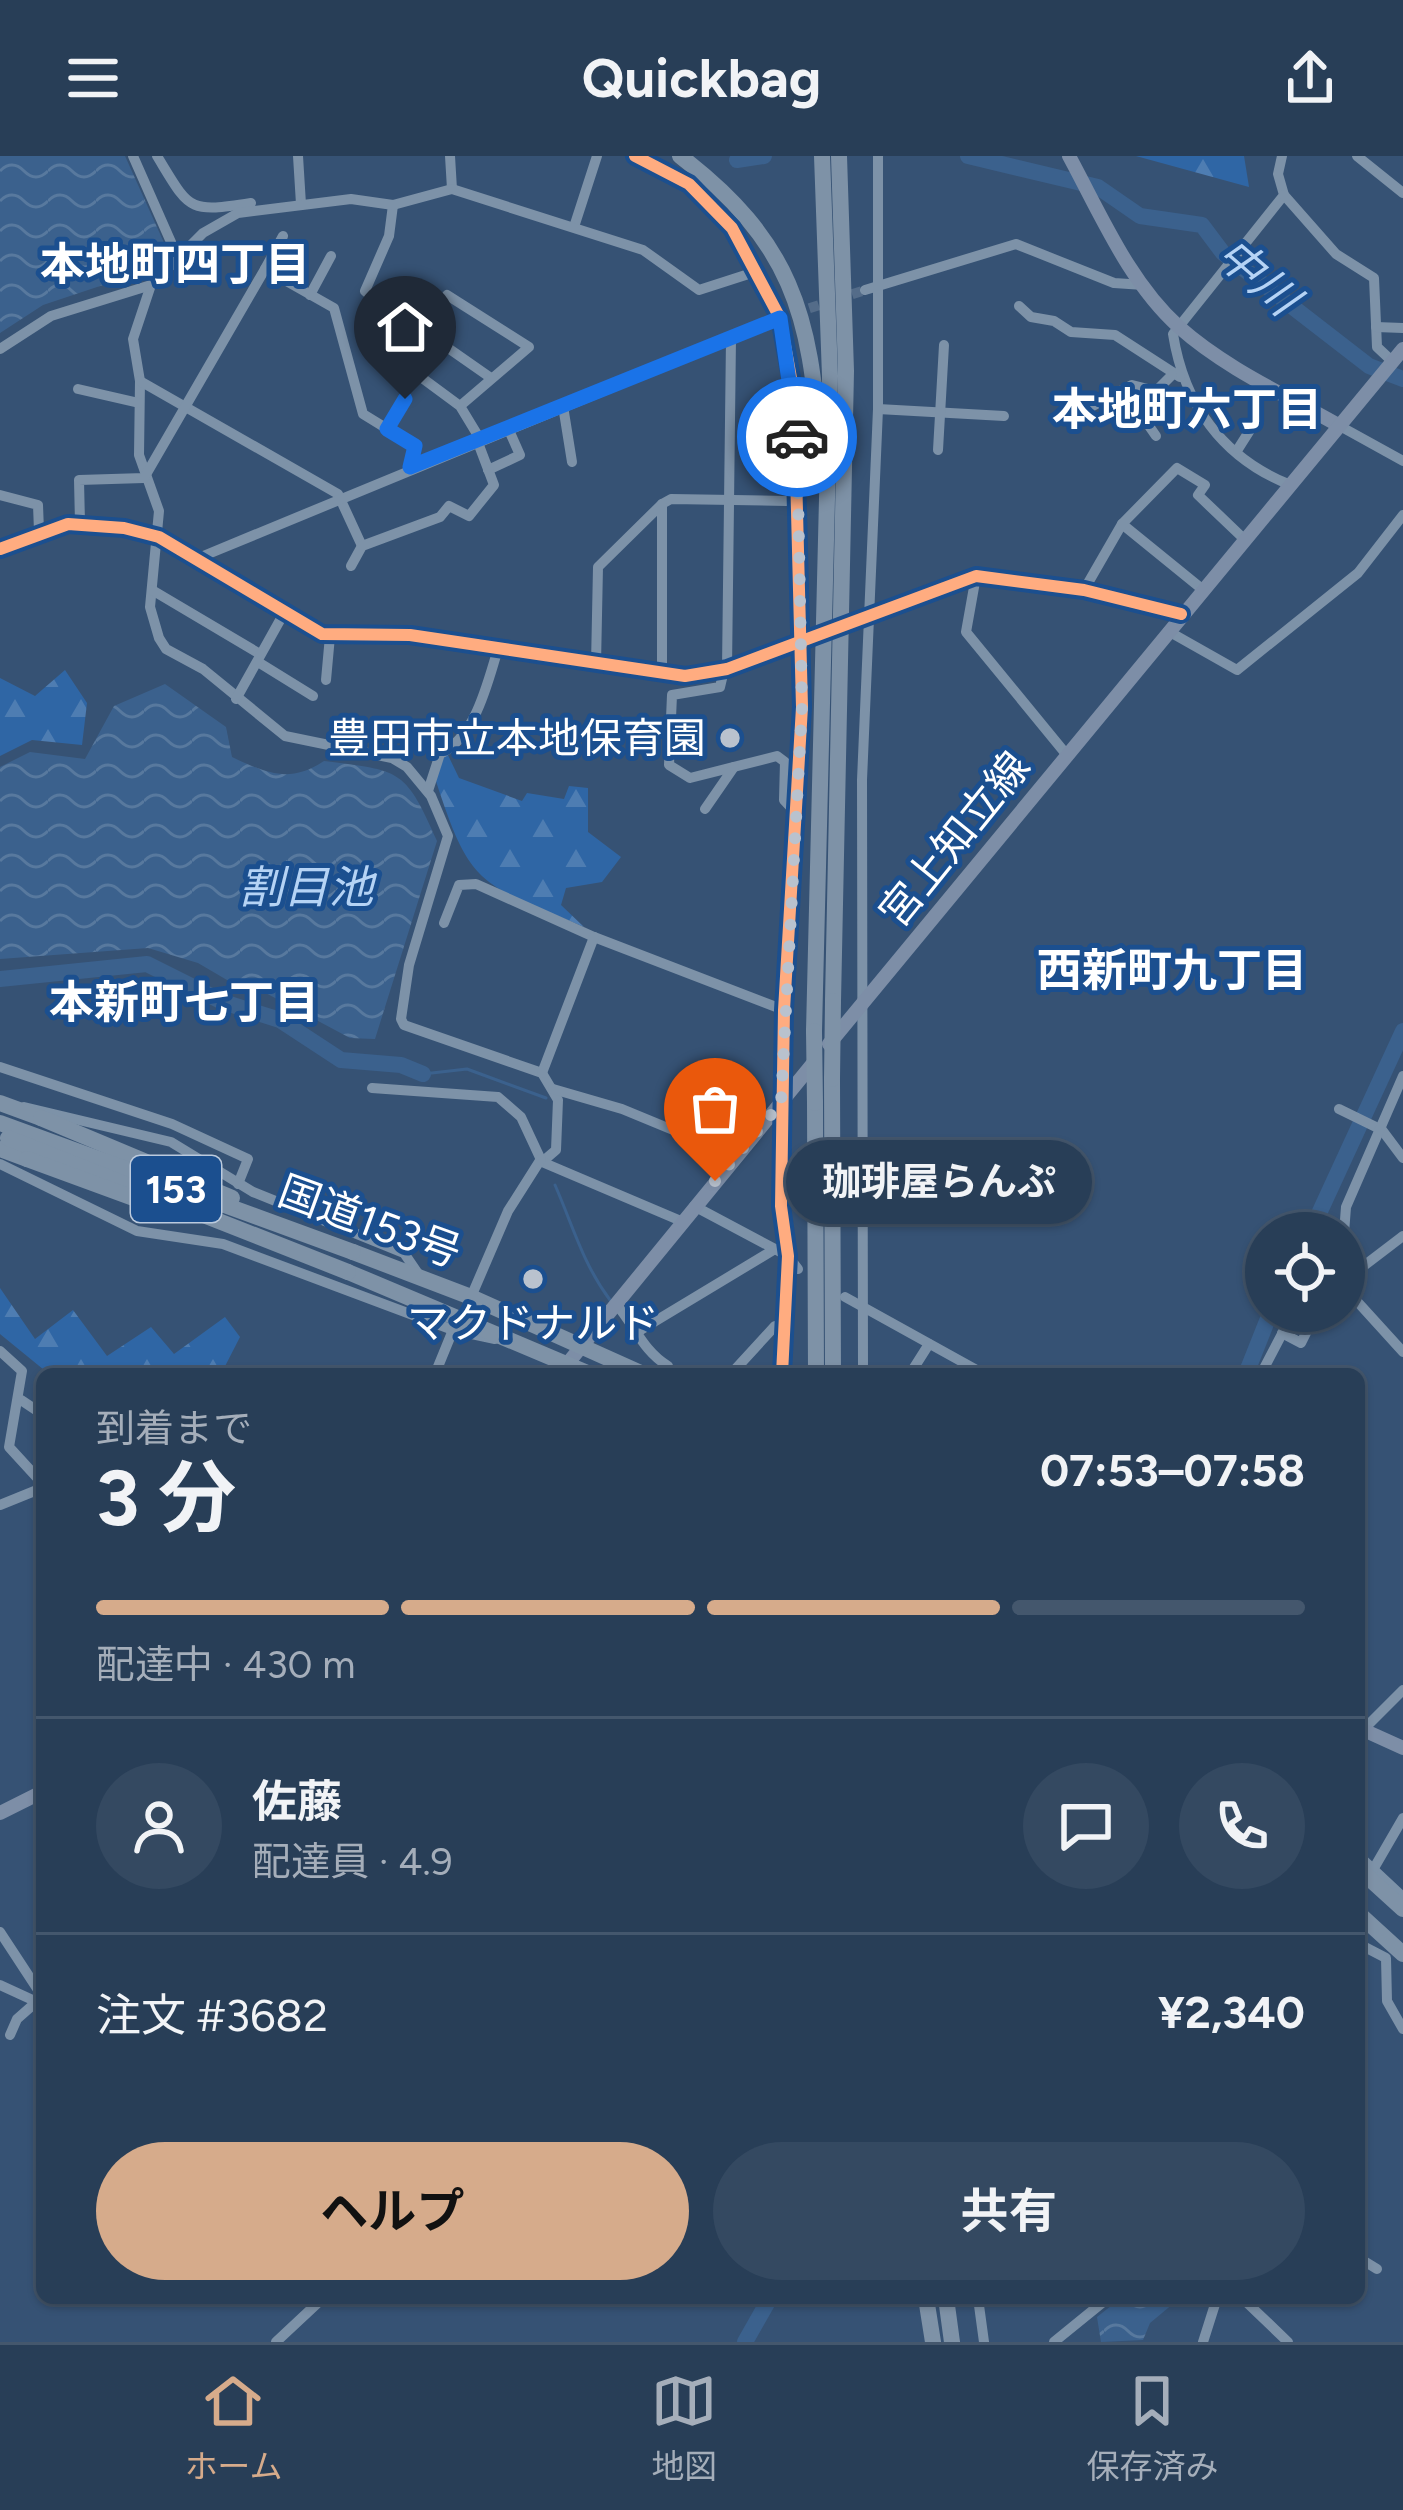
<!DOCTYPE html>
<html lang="ja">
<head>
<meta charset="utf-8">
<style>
	:root { --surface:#283e57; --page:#344961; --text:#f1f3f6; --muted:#a5aeba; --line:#44576d; --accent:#d6ab8b }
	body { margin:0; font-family:Figtree,"Noto Sans JP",sans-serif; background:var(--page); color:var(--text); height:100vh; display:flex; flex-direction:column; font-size:45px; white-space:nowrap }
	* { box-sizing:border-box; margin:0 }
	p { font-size:39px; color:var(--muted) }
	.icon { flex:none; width:66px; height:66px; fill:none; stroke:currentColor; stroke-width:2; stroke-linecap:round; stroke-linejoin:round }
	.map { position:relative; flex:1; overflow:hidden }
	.panel { position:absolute; left:36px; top:1212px; width:1329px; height:936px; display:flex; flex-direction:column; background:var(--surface); border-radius:18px; box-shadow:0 3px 9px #0004,0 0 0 3px var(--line) }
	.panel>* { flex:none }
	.tools { position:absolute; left:1245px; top:1056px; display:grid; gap:24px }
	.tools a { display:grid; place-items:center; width:120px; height:120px; border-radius:50%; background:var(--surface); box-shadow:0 3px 9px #0004,0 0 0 3px var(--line); font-size:60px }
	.pin { position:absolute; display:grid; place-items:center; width:102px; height:102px; color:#fff; margin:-123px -51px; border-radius:50% 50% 50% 0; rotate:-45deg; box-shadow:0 0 12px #0007 }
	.pin .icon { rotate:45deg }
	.courier { position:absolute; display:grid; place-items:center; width:120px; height:120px; margin:-60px; border:9px solid #1a73e8; border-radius:50%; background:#fff; color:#222; box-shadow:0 3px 15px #0007 }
	.bubble { position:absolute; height:84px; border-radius:42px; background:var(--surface); box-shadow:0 3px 9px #0004,0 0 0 3px var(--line); font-size:39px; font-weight:700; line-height:84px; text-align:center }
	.summary em { font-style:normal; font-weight:700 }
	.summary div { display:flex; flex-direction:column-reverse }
	.summary { display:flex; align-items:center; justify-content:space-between; height:204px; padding:0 60px }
	h1 { font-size:78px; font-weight:700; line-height:90px }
	.bar { display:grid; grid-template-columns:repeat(4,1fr); gap:18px 12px; align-content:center; height:144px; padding:0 60px }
	.bar i { height:15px; border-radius:9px; background:var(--line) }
	.bar .active { background:var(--accent) }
	.bar p { grid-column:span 4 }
	.line { display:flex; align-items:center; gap:30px; padding:0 60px; border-top:3px solid var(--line) }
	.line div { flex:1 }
	.round { display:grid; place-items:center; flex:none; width:126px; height:126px; border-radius:63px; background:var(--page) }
	.cta { display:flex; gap:24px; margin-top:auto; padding:24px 60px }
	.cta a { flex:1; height:138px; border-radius:72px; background:var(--accent); color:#111; font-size:48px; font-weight:700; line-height:138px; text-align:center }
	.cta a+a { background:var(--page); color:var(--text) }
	header { display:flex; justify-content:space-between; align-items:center; height:156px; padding:0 60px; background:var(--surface); font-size:54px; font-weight:700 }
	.tabs { display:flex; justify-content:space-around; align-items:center; height:168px; border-top:3px solid var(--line); background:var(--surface); font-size:33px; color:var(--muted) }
	.tabs a { display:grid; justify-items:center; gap:6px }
	.tabs .active { color:var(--accent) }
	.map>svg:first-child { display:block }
	.forest { fill:url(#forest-firs) }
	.water { fill:url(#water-waves) }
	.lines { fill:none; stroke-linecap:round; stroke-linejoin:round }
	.stream { stroke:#3b618d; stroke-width:3 }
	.river { stroke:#3b618d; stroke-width:16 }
	.minor-tunnel { stroke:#546c89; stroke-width:10; stroke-dasharray:10 5; stroke-linecap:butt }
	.minor { stroke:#7d92a8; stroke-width:10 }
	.major { stroke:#7d8ea7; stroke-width:14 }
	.highway { stroke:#7e92a7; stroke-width:16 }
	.highway-bridge { stroke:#7e92a7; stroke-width:16 }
	.cycleway-casing { stroke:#1b4f8f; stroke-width:20 }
	.cycleway { stroke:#ffac80; stroke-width:12 }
	.done { stroke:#b9c2ce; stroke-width:12; stroke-dasharray:0 21.6 }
	.route { stroke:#1a73e8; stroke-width:15 }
	.poi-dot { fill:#b9c2ce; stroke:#1b4f8f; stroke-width:4.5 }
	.labels { text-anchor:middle; stroke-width:10; stroke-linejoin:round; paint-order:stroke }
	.shield { fill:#1b4f8f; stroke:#bbcadd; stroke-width:3 }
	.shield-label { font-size:39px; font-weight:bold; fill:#fff }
	.poi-label { font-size:42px; fill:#fff; stroke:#1b4f8f; text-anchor:end }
	.street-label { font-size:42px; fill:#fff; stroke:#1b4f8f }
	.neighbourhood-label { font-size:45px; font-weight:bold; fill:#fff; stroke:#1b4f8f }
	.water-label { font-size:45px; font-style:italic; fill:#b5d3f5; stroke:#1b4f8f }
</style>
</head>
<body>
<header><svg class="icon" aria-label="menu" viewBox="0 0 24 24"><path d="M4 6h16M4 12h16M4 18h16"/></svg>Quickbag<svg class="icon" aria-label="share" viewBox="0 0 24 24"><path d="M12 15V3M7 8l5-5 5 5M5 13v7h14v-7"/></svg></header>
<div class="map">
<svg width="1403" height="2186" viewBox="0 0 1403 2186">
	<defs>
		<pattern id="forest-firs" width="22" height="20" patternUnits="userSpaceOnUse" patternTransform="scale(3)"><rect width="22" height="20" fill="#2f66a5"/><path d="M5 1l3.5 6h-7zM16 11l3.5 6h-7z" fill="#4e7db2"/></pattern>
		<pattern id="water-waves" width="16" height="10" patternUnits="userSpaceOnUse" patternTransform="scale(3)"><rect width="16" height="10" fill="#3b618d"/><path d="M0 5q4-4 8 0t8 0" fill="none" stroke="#58799e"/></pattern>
	</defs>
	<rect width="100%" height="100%" fill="#365274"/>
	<g class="forest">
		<path d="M1136,0H1244L1249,31Z"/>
		<path d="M65,514L87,547L82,589L32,584L0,600V522L35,540Z"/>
		<path d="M447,597L459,622L522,645L527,637L564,643L569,630L588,632V676L621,701L602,726L566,732L561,749L584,771C477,726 470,731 434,619Z"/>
		<path d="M0,1132L35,1183L73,1154L107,1200L151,1171L174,1198L225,1161L240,1181L221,1218H49L0,1178Z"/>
	</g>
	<g class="water">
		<path d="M0,0H125L165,89L139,117L43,149L0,177Z"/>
		<path d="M165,528L226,571L232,601C266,617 290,628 324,605C401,615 405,612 437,685L375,883L350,882L262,835L239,831L198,807L148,792L0,803V611L30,596L85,603L114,550Z"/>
		<path d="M1121,2142H1180L1150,2167L1143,2184L1101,2186L1097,2161Z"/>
	</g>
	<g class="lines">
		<g class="stream">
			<path d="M423,918L467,913L546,942"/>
			<path d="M555,1029C573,1070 583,1108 610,1144"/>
			<path d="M674,1212L685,1218"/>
		</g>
		<g class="river">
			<path d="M968,0L1098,31L1140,60L1202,69L1223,97L1369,210L1403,223"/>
			<path d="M737,4L764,0"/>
			<path d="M0,823L147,808L223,846L280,864L341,904L401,909L423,918"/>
			<path d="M1310,1077L1403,875"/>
			<path d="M1246,1218L1271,1155"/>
			<path d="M745,2186L770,2142"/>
		</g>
		<path class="minor-tunnel" d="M795,157L865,134"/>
		<g class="minor">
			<path d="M133,0L178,102"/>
			<path d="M157,0C190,54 187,57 251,47"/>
			<path d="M298,0L301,48"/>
			<path d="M450,0L452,33"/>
			<path d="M635,0L689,28L732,72L780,162L794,238L802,551L784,854L781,1050L788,1100L782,1218"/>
			<path d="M1282,0L1278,18L1284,39L1173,178C1184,248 1222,301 1288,328"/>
			<path d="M1357,0L1403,37"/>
			<path d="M1284,39L1336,98L1374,122L1377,191L1393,206"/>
			<path d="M574,71L597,0"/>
			<path d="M173,108L200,122"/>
			<path d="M265,113L283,80"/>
			<path d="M151,129L133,183L140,225L139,299L159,355L150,451L159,482L166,493L203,513L285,580L392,602L407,611L431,640L448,680L409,809L401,863L404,869L542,917L558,944L556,994L542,1006"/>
			<path d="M865,134L1016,88L1114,127L1144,129"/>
			<path d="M310,139L331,100"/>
			<path d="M373,143L376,178H391L396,160L365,135L389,80L393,49"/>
			<path d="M1019,150L1031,161L1054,165L1071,176L1115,179L1180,221"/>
			<path d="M418,171L491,222"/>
			<path d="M1376,171L1403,172"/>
			<path d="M0,193L51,160L151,129L203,77L238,57L351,43L393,49L452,33L643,94L699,134L758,115"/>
			<path d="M140,225L338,338L362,390"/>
			<path d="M78,233L139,247"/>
			<path d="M460,250L529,191L447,139L418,171L414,216L460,250L480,283"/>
			<path d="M563,250L572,306"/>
			<path d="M878,253L1004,260"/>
			<path d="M1083,265L1085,254L1132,229L1156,235"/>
			<path d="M1338,269L1403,305"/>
			<path d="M387,273L405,243"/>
			<path d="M1156,280L1147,267L1156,235L1172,219"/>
			<path d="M1238,293L1257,263"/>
			<path d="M938,294L944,189"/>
			<path d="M488,314L520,299L508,272"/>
			<path d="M0,339L38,349L39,375"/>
			<path d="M80,367L79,324L144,322L265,113L334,152L363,258L415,290L410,311"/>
			<path d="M1122,368L1202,433"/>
			<path d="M0,393L68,368L124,372L159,381L322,478L410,479L662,519L727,513L808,482"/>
			<path d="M196,403L783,161"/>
			<path d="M351,410L362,390L440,361L449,350L469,360L494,329L477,284"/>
			<path d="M976,420L966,476L1066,598"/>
			<path d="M152,434L260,498"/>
			<path d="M1084,434L1122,368L1177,312L1205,329L1198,339L1243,382"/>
			<path d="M859,464L962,422L997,419L1181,458"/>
			<path d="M1168,475L1237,514L1358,417L1403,359"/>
			<path d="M258,506L313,540"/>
			<path d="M596,508L598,411L662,348L671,343L787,345"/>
			<path d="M727,513L731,182"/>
			<path d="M724,514L720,531L672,539L669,609L690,622L777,600L785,606L784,644L797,658"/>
			<path d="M662,519V348"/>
			<path d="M326,524L330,480"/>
			<path d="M236,543L284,457"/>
			<path d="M598,585L603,569L671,572"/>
			<path d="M428,635L440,598C476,580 487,528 498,493"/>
			<path d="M705,653L734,611"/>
			<path d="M444,767L459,729L476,728L594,781L784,854"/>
			<path d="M0,911L172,968L248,1003L238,1028"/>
			<path d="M542,917L594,781"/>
			<path d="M372,932L498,941L521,961L542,1006L681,1065"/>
			<path d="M553,933L622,953L736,1000"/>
			<path d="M24,951L171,986L253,1036L404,1097L419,1119"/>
			<path d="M1339,953L1382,974L1403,1002"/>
			<path d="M0,1008L137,1075L223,1088L453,1174L495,1183"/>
			<path d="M694,1050L788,1100L798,1113"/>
			<path d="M1344,1077L1346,1051L1403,920"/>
			<path d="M1344,1125L1403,1080"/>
			<path d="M1344,1131L1403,1196"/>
			<path d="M471,1141L508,1055L541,1003"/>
			<path d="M845,1141L984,1218"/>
			<path d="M616,1148C635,1170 643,1195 668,1210"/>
			<path d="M639,1175L775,1093"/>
			<path d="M1282,1177L1301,1187L1317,1155"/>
			<path d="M0,1195L22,1215L9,1291L42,1327"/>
			<path d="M435,1218L453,1174"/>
			<path d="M731,1218L775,1170H782"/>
			<path d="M863,1218L862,624L878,253V0"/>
			<path d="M910,1218L929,1188"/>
			<path d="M1261,1218L1294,1155"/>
			<path d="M21,1244L42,1258"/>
			<path d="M0,1349L42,1332"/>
			<path d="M1364,1573L1403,1534"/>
			<path d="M1359,1700L1403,1741"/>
			<path d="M1359,1738L1403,1662"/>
			<path d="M0,1776L42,1840"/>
			<path d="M1359,1788L1386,1802L1387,1845L1403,1873"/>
			<path d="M0,1829L37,1846"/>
			<path d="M10,1879L17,1863L42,1841"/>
			<path d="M1359,2102L1377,2113"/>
			<path d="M978,2142L984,2186"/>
			<path d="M1242,2142L1288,2186"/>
			<path d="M276,2186L323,2142"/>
			<path d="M1054,2186L1108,2142"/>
			<path d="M1203,2186L1217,2142"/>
		</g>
		<g class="major">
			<path d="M1069,0C1101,59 1129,126 1179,171C1225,212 1285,239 1338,269"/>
			<path d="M829,888L1403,193"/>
			<path d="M559,1218L815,905"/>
			<path d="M1359,1572L1403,1592"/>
			<path d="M0,1657L42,1636"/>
		</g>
		<g class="highway">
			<path d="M680,0C790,84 812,158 819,293"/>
			<path d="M833,845L846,215L839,0"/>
			<path d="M814,875L830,220L822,0"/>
			<path d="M832,923L833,1218"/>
			<path d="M0,947L41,962"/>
			<path d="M815,947L816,1218"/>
			<path d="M0,993L27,1003"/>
			<path d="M353,1096L471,1141L643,1218"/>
			<path d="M348,1116L590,1218"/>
			<path d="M926,2142L933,2186"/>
			<path d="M946,2142L952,2186"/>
		</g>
		<g class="highway-bridge">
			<path d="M814,875L815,947"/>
			<path d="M832,923L833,845"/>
			<path d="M41,962L232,1042"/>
			<path d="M0,967L353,1096"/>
			<path d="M8,982L348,1116"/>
			<path d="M27,1003L177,1058"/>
			<path d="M1359,1713L1403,1753"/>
			<path d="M1359,1758L1403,1798"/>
		</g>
		<defs>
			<g id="cycleway">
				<path d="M635,0L689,28L732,72L780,162L794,238L802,551L784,854L781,1050L788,1100L782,1218"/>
				<path d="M0,393L68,368L124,372L159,381L322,478L410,479L685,520L727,513L976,420L1084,434L1181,458"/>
			</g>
		</defs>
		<use href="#cycleway" class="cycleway-casing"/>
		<use href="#cycleway" class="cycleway"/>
	</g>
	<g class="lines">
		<path class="done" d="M715,1025L781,947L802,551L797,281"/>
		<path class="route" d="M405,243L387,273L415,290L410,311L780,162L797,281"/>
	</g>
	<g class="poi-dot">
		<circle cx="730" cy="582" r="12"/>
		<circle cx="533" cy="1123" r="12"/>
	</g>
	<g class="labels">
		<rect class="shield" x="131" y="1000" width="90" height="66" rx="9"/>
		<g class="shield-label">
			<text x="176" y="1047">153</text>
		</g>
		<g class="poi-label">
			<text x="706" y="597">豊田市立本地保育園</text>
			<text x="533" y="1182" text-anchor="middle">マクドナルド</text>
		</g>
		<g class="street-label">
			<text transform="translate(954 683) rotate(-51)" y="15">宮上知立線</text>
			<text transform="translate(370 1065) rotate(20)" y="15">国道153号</text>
		</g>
		<g class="neighbourhood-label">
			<text x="175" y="124">本地町四丁目</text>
			<text x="1187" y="269">本地町六丁目</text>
			<text x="1172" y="830">西新町九丁目</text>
			<text x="184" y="862">本新町七丁目</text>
		</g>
		<g class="water-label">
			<text transform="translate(1258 120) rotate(41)" y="16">中川</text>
			<text x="306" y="747">割目池</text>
		</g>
	</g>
</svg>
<div class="tools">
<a><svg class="icon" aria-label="locate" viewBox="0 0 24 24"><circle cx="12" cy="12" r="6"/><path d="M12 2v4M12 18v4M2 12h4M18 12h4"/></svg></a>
</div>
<div class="pin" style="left:715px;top:1025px;background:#ea580c"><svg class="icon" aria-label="bag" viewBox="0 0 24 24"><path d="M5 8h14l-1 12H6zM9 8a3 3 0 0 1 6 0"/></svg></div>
<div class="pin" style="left:405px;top:243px;background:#1f2937"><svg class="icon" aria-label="home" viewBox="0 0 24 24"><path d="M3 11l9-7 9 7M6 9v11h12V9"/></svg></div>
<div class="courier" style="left:797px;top:281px"><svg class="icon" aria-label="car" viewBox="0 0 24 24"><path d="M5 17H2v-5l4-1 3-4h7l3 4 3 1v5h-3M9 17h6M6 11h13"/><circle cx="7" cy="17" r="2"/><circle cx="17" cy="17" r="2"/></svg></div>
<div class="bubble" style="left:786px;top:984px;width:306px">珈琲屋らんぷ</div>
<section class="panel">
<div class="summary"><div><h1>3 分</h1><p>到着まで</p></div><em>07:53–07:58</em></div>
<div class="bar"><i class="active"></i><i class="active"></i><i class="active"></i><i></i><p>配達中 · 430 m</p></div>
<div class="line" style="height:216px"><a class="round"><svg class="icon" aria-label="person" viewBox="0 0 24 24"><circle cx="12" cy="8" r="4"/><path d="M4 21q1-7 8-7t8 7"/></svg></a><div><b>佐藤</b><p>配達員 · 4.9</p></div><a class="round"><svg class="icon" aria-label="chat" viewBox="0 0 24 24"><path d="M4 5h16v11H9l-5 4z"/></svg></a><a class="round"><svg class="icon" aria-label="phone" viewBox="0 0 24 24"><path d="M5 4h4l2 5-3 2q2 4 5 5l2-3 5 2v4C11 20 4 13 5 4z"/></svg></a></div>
<div class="line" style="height:156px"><div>注文 #3682</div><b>¥2,340</b></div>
<div class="cta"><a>ヘルプ</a><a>共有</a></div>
</section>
</div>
<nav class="tabs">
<a class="active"><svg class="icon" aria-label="home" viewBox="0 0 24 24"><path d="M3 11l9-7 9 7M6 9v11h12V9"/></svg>ホーム</a>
<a><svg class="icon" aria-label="map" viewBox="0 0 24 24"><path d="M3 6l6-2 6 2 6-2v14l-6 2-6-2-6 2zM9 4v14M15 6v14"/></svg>地図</a>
<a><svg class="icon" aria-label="saved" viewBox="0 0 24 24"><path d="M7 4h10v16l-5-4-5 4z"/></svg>保存済み</a>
</nav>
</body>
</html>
